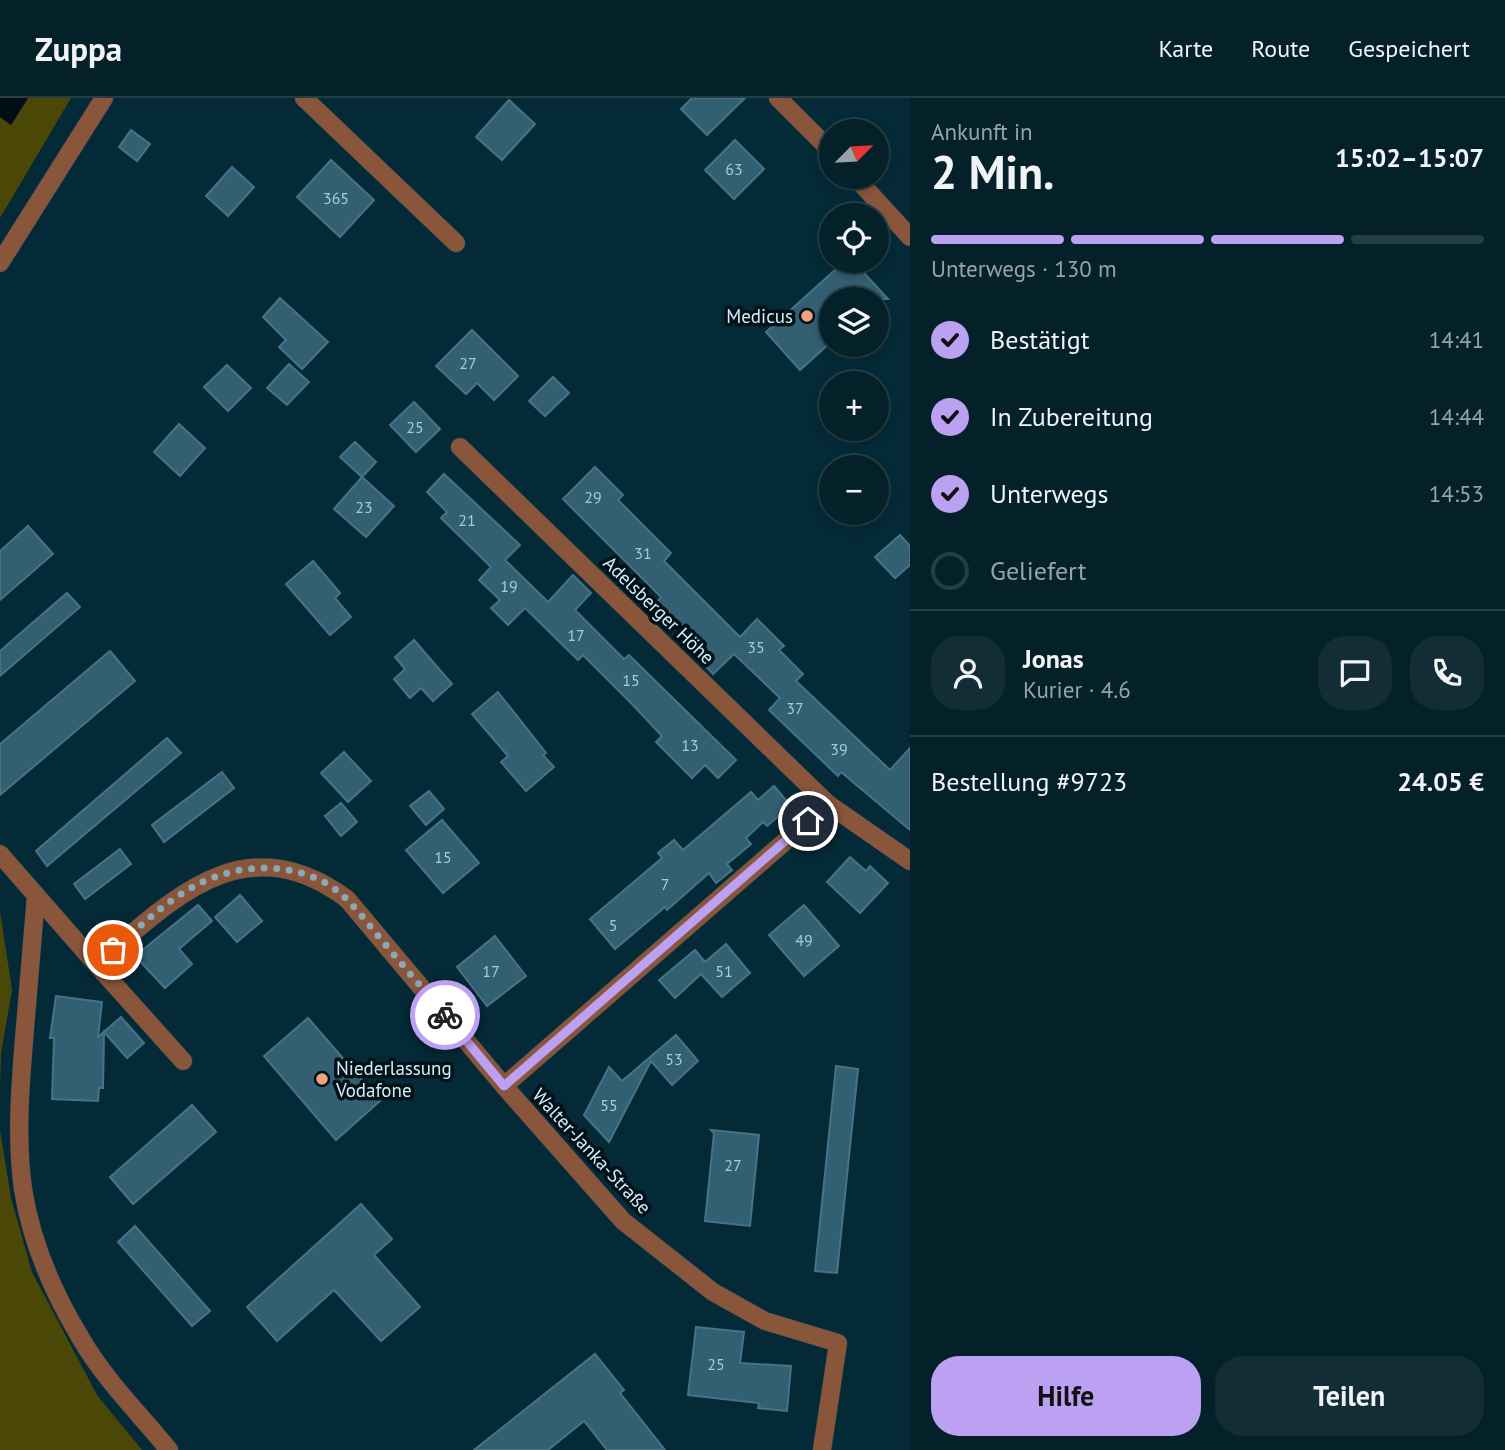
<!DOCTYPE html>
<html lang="de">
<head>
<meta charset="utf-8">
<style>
	:root { --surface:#042029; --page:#122d35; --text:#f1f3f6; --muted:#97a3a8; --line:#253e46; --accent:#bca0f2 }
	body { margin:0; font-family:"PT Sans",sans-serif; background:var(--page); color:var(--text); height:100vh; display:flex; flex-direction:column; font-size:26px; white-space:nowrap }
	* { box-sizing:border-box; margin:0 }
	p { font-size:23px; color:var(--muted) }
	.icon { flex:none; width:38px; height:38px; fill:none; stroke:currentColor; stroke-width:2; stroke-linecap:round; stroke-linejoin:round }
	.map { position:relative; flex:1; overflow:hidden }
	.details { display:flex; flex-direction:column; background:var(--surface); width:595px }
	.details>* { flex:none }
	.needle { width:46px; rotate:66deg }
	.buttons { position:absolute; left:819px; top:21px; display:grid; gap:14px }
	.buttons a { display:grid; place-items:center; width:70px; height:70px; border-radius:50%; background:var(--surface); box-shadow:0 4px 10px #0003,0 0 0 2px var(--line); font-size:35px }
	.pin { position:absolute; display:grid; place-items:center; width:60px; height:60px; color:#fff; margin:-30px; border:4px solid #fff; border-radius:50%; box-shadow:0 2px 7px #0007 }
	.courier { position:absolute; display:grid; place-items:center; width:70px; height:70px; margin:-35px; border:5px solid #bca0f2; border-radius:50%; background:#fff; color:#222; box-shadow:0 2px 9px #0007 }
	.overview em { font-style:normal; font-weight:700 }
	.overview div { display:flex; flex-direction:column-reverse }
	.overview { display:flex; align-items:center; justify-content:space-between; height:119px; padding:0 21px }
	h1 { font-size:46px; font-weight:700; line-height:52px }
	.bar { display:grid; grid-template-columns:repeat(4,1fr); gap:10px 7px; align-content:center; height:84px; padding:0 21px }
	.bar i { height:9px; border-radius:5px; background:var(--line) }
	.bar .selected { background:var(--accent) }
	.bar p { grid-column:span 4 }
	.line { display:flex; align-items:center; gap:18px; padding:0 21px; border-top:2px solid var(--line) }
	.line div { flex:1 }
	.round { display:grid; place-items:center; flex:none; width:74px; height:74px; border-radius:28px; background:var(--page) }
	ol { padding:0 21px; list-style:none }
	li { display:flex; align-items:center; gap:21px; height:77px }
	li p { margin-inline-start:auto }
	li .icon { padding:7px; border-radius:50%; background:var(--accent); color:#111; stroke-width:4 }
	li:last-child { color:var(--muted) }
	li i { width:38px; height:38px; border:4px solid var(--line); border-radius:50% }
	.cta { display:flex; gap:14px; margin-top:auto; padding:14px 21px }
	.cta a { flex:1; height:80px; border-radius:28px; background:var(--accent); color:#111; font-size:28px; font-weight:700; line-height:80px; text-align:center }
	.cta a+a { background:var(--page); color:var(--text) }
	header { display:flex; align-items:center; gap:42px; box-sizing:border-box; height:98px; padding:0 35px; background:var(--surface); border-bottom:2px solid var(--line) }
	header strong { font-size:33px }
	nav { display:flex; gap:38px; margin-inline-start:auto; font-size:24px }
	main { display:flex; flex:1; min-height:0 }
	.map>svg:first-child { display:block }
	.green { fill:#4a4707 }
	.water { fill:#020e13 }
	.building { fill:#325f71; stroke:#467486; stroke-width:2 }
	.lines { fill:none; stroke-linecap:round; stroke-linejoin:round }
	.minor-casing { stroke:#224552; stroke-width:19 }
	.minor { stroke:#89563c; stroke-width:18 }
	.done { stroke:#8ca8b4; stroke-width:7; stroke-dasharray:0 12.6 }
	.route { stroke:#bca0f2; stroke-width:9 }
	.poi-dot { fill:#f1a27b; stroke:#011118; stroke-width:2.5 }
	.labels { text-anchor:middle; stroke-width:7; stroke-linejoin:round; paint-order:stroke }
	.number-label { font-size:16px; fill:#acc9d6 }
	.poi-label { font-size:19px; fill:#d4ecf7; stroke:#011118; text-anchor:end }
	.street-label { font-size:19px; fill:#d4ecf7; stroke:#011118 }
</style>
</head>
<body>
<header>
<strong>Zuppa</strong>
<nav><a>Karte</a><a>Route</a><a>Gespeichert</a></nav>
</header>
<main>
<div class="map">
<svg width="910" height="1352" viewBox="0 0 910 1352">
	<rect width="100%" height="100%" fill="#052a37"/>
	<g class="green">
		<path d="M28,0H71L0,120V19L11,27Z"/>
		<path d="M0,813L12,892L1,955L0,992Z"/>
		<path d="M0,1032L11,1100L32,1174L97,1297L142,1352H0Z"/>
	</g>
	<path class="water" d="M0,0H28L11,27L0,19Z"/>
	<g class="building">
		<path d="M692,0H745L707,37L681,11Z"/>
		<path d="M509,2L535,26L502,62L476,39Z"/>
		<path d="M131,32L150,46L137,63L119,49Z"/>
		<path d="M735,42L764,71L734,101L705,72Z"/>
		<path d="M331,62L374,102L340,139L297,99Z"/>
		<path d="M232,69L254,89L228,118L206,98Z"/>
		<path d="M845,163H853L888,201H831V244L800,272L766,234Z"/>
		<path d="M280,200L328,244L302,271L279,249L286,242L263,219Z"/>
		<path d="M472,232L518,278L494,302L477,285L466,296L436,268Z"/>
		<path d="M289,266L309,284L287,307L267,290Z"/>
		<path d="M227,267L251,290L228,313L204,289Z"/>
		<path d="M553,279L569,295L545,318L529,303Z"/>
		<path d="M414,304L440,331L416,354L390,327Z"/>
		<path d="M179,326L205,350L180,378L154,354Z"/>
		<path d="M355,344L376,364L362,379L340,359Z"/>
		<path d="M595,369L623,397L618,402L671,455L664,463L740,539L757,521L784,548L779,552L803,576L796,583L890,672L910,650V732L841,674L838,678L769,612L780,600L734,556L713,576L693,554L702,546L657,504L661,499L563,401Z"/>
		<path d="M444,376L520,447L505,462L548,504L573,477L591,495L575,512L624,561L629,557L736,662L718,680L705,667L692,680L656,644L662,638L632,606L583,557L578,562L525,510L508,527L491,510L500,502L479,482L491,469L441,420L447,414L427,394Z"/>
		<path d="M362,379L394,408L366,439L334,411Z"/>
		<path d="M28,428L53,456L0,502V453Z"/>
		<path d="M900,437L910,448V467L895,480L875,459Z"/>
		<path d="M313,463L340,495L335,500L351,519L330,537L286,486Z"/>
		<path d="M67,495L80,509L0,578V553Z"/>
		<path d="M414,542L452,586L433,603L421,590L410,600L394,581L405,571L395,559Z"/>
		<path d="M110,553L135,583L0,697V646Z"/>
		<path d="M498,594L546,655L543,657L554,669L526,693L501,664L508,658L472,616Z"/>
		<path d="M167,640L181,655L47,768L36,753Z"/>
		<path d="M344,654L371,683L348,704L321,675Z"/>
		<path d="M222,674L234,690L164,744L152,727Z"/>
		<path d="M774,688L791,708L767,728L763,724L746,740L751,746L727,766L732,772L716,785L709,775L667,812L665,809L615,851L590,821L662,760L658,755L674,742L683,752L751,694L758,702Z"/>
		<path d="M429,693L444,711L426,727L410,708Z"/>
		<path d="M341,705L357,724L341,738L325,718Z"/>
		<path d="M442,722L479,765L443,795L406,752Z"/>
		<path d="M120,751L131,766L85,801L74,786Z"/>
		<path d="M850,759L866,773L870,768L888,785L860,815L827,784Z"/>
		<path d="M240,797L262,823L237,844L215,819Z"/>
		<path d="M198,807L212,823L179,851L192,866L165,890L135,858Z"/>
		<path d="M804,807L839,848L804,878L769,837Z"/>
		<path d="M495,838L526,878L487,908L457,869Z"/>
		<path d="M726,846L750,875L722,899L701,876L675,900L659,882L695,852L705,864Z"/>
		<path d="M56,898L102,904L98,939L121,919L144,945L127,960L104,934L103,990H99L98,1003L52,1001L54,940H50Z"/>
		<path d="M308,920L380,1003L336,1042L264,958Z"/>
		<path d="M676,937L698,963L672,987L651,963L609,1044L584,1017L609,969L622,983Z"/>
		<path d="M836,968L858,971L837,1175L815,1173Z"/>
		<path d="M192,1007L216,1034L133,1106L110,1079Z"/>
		<path d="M711,1032L759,1037L750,1128L705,1123L714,1035Z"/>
		<path d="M361,1106L392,1141L374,1157L420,1209L381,1243L334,1192L277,1243L247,1209Z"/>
		<path d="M135,1128L210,1213L192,1228L118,1144Z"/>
		<path d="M696,1229L744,1234L740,1265L791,1268L787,1313L758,1310L759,1305L688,1297Z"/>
		<path d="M595,1256L624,1292L620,1295L665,1352H607L584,1323L548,1352H474Z"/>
	</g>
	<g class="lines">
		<defs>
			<g id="minor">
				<path d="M304,0L456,145"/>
				<path d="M778,0L831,53"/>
				<path d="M855,79L910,139"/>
				<path d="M0,165L104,0"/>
				<path d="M460,349L828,706L910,763"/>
				<path d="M0,756L96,866C173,801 244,725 347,801L504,988L623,1123L713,1194L765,1223L838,1245L822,1352"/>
				<path d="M36,798C32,846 28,894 24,942C20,991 16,1041 23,1091C31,1143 53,1194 80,1239C104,1281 139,1315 169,1352"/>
				<path d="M96,866L183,963"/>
				<path d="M504,988L828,706"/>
			</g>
		</defs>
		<use href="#minor" class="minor-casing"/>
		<use href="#minor" class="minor"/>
	</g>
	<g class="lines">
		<path class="done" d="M113,852C138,831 163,805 193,789C232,767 281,763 322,783C346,795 362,819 379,839C401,865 423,891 445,917"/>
		<path class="route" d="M445,917L504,988L808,723"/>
	</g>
	<g class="poi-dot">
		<circle cx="807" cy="218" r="7"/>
		<circle cx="322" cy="981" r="7"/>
	</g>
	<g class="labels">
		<g class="number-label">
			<text x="734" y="77">63</text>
			<text x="336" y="106">365</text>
			<text x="468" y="271">27</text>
			<text x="415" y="335">25</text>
			<text x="593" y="405">29</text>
			<text x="364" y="415">23</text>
			<text x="467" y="428">21</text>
			<text x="643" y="461">31</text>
			<text x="509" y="494">19</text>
			<text x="576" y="543">17</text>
			<text x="756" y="555">35</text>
			<text x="631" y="588">15</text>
			<text x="795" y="616">37</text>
			<text x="690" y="653">13</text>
			<text x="839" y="657">39</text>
			<text x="443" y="765">15</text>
			<text x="665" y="792">7</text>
			<text x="613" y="833">5</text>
			<text x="804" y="848">49</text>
			<text x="491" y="879">17</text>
			<text x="724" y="879">51</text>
			<text x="674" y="967">53</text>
			<text x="609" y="1013">55</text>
			<text x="733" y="1073">27</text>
			<text x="716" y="1272">25</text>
		</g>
		<g class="poi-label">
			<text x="793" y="225">Medicus</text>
			<text x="336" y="977" text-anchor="start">Niederlassung<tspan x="336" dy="22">Vodafone</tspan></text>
		</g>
		<g class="street-label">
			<text transform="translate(659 512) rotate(44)" y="7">Adelsberger Höhe</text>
			<text transform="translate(592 1053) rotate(47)" y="7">Walter-Janka-Straße</text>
		</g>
	</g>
</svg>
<div class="buttons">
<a><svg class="needle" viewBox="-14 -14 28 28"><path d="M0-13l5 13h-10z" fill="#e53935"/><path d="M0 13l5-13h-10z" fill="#97a3a8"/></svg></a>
<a><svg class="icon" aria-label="locate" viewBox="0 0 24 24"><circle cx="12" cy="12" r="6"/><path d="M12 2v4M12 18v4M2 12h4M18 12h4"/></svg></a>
<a><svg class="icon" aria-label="layers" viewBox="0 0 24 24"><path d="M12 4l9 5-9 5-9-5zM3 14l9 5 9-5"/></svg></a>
<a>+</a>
<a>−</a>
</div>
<div class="pin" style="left:113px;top:852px;background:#ea580c"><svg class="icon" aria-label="bag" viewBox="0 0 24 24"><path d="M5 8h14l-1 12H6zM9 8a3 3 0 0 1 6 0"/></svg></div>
<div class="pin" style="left:808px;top:723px;background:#1f2937"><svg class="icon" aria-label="home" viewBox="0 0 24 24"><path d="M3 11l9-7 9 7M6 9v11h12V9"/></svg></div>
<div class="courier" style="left:445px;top:917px"><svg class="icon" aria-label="bike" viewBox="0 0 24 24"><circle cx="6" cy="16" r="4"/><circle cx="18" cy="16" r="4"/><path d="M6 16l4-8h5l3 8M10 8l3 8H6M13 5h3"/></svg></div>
</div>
<section class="details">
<div class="overview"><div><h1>2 Min.</h1><p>Ankunft in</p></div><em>15:02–15:07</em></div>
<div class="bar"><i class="selected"></i><i class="selected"></i><i class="selected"></i><i></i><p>Unterwegs · 130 m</p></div>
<ol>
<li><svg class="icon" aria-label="check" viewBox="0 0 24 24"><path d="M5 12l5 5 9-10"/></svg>Bestätigt<p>14:41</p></li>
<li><svg class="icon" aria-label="check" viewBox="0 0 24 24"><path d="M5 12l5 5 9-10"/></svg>In Zubereitung<p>14:44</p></li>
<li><svg class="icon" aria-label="check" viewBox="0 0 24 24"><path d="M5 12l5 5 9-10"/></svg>Unterwegs<p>14:53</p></li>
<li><i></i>Geliefert</li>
</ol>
<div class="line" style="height:126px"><a class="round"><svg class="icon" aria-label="person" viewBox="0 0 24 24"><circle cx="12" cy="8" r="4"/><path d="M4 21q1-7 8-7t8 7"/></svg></a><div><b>Jonas</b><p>Kurier · 4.6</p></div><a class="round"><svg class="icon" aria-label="chat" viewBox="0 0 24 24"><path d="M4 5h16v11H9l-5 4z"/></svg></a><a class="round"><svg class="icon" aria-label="phone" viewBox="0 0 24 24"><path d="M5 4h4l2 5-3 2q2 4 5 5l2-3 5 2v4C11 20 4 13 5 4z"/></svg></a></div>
<div class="line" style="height:91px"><div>Bestellung #9723</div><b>24.05 €</b></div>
<div class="cta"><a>Hilfe</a><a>Teilen</a></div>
</section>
</main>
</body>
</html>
